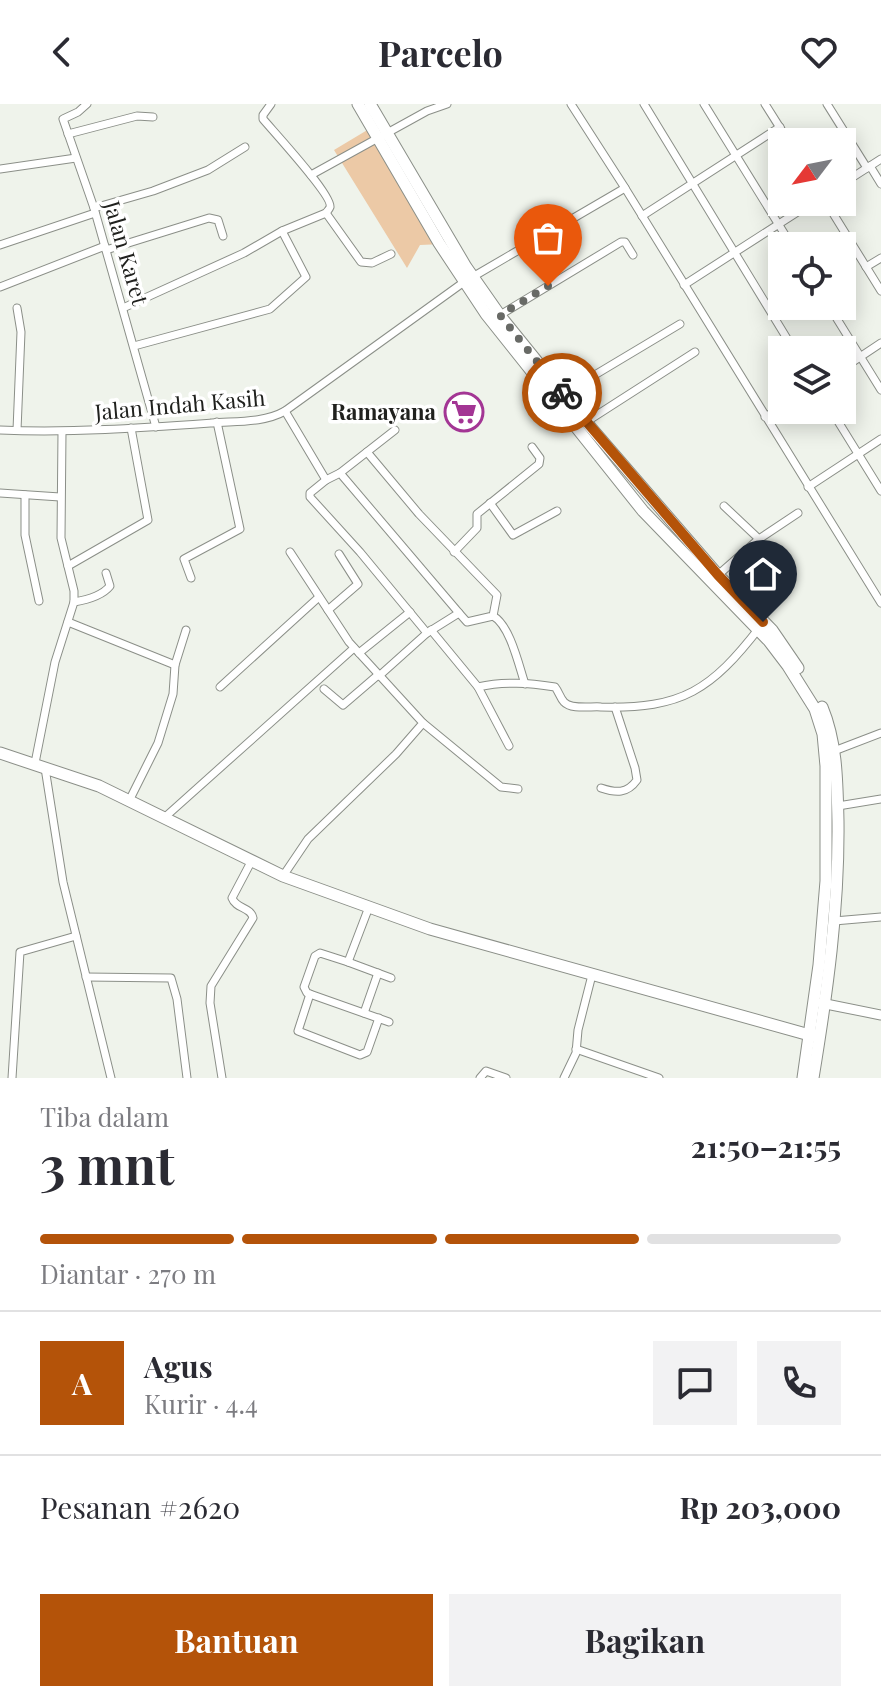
<!DOCTYPE html>
<html lang="id">
<head>
<meta charset="utf-8">
<style>
	:root { --surface:#fff; --page:#f2f2f3; --text:#2b2b33; --muted:#7c7c81; --line:#e1e1e2; --accent:#b45309 }
	body { margin:0; font-family:"Playfair Display",serif; background:var(--page); color:var(--text); height:100vh; display:flex; flex-direction:column; font-size:30px; white-space:nowrap }
	* { box-sizing:border-box; margin:0 }
	p { font-size:26px; color:var(--muted) }
	.icon { flex:none; width:44px; height:44px; fill:none; stroke:currentColor; stroke-width:2; stroke-linecap:round; stroke-linejoin:round }
	.map { position:relative; height:974px; overflow:hidden }
	.drawer { display:flex; flex-direction:column; background:var(--surface); flex:1 }
	.drawer>* { flex:none }
	.needle { width:52px; rotate:238deg }
	.buttons { position:absolute; left:768px; top:24px; display:grid; gap:16px }
	.buttons a { display:grid; place-items:center; width:88px; height:88px; border-radius:0px; background:var(--surface); box-shadow:0 4px 20px #0003; font-size:40px }
	.pin { position:absolute; display:grid; place-items:center; width:68px; height:68px; color:#fff; margin:-82px -34px; border-radius:50% 50% 50% 0; rotate:-45deg; box-shadow:0 0 8px #0007 }
	.pin .icon { rotate:45deg }
	.courier { position:absolute; display:grid; place-items:center; width:80px; height:80px; margin:-40px; border:6px solid #b45309; border-radius:50%; background:#fff; color:#222; box-shadow:0 2px 10px #0007 }
	.headline em { font-style:normal; font-weight:700 }
	.headline div { display:flex; flex-direction:column-reverse }
	.headline { display:flex; align-items:center; justify-content:space-between; height:136px; padding:0 40px }
	h1 { font-size:52px; font-weight:700; line-height:60px }
	.bar { display:grid; grid-template-columns:repeat(4,1fr); gap:12px 8px; align-content:center; height:96px; padding:0 40px }
	.bar i { height:10px; border-radius:6px; background:var(--line) }
	.bar .active { background:var(--accent) }
	.bar p { grid-column:span 4 }
	.line { display:flex; align-items:center; gap:20px; padding:0 40px; border-top:2px solid var(--line) }
	.line div { flex:1 }
	.round { display:grid; place-items:center; flex:none; width:84px; height:84px; border-radius:0px; background:var(--page) }
	.primary-button { display:flex; gap:16px; margin-top:auto; padding:16px 40px }
	.primary-button a { flex:1; height:92px; border-radius:0px; background:var(--accent); color:#fff; font-size:32px; font-weight:700; line-height:92px; text-align:center }
	.primary-button a+a { background:var(--page); color:var(--text) }
	header { display:flex; justify-content:space-between; align-items:center; height:104px; padding:0 40px; background:var(--surface); font-size:36px; font-weight:700 }
	.map>svg:first-child { display:block }
	.green { fill:#ecc9a6 }
	.lines { fill:none; stroke-linecap:round; stroke-linejoin:round }
	.minor-casing { stroke:#8b8f88; stroke-width:9 }
	.tertiary-casing { stroke:#8b8f88; stroke-width:11 }
	.secondary-casing { stroke:#8b8f88; stroke-width:13 }
	.minor { stroke:#fff; stroke-width:7 }
	.tertiary { stroke:#fff; stroke-width:9 }
	.secondary { stroke:#fff; stroke-width:11 }
	.rail { stroke:#8b8e88; stroke-width:2; stroke-dasharray:16 8; stroke-linecap:butt }
	.done { stroke:#686a66; stroke-width:8; stroke-dasharray:0 14.4 }
	.route { stroke:#b45309; stroke-width:10 }
	.labels { text-anchor:middle; stroke-width:7; stroke-linejoin:round; paint-order:stroke }
	.street-label { font-size:22px; fill:#20211e; stroke:#fff }
	.poi-label { font-size:22px; font-weight:bold; fill:#20211e; stroke:#fff; text-anchor:end }
</style>
</head>
<body>
<header><svg class="icon" aria-label="back" viewBox="0 0 24 24"><path d="M15 5l-7 7 7 7"/></svg>Parcelo<svg class="icon" aria-label="heart" viewBox="0 0 24 24"><path d="M12 20l-8-8c-3-5 5-10 8-4 3-6 11-1 8 4z"/></svg></header>
<div class="map">
<svg width="881" height="974" viewBox="0 0 881 974">
	<rect width="100%" height="100%" fill="#eff3eb"/>
	<path class="green" d="M374,22L443,140L420,141L407,164L334,46Z"/>
	<g class="lines">
		<defs>
			<g id="minor">
				<path d="M87,0L78,8L63,15L94,104L156,323"/>
				<path d="M644,0L794,246"/>
				<path d="M704,0L792,142"/>
				<path d="M765,0L789,38"/>
				<path d="M827,0L867,64"/>
				<path d="M68,30L137,12L153,13"/>
				<path d="M870,62L881,80"/>
				<path d="M0,65L76,54"/>
				<path d="M311,71L427,7L447,0"/>
				<path d="M842,80L881,55"/>
				<path d="M625,84L881,499"/>
				<path d="M826,98L881,187"/>
				<path d="M94,104L153,87L208,66L245,43"/>
				<path d="M326,109L361,158L372,159L391,150"/>
				<path d="M642,112L780,23"/>
				<path d="M0,141L95,109"/>
				<path d="M106,146L209,114L218,116L223,132"/>
				<path d="M866,163L881,154"/>
				<path d="M684,181L813,98"/>
				<path d="M0,183L105,142"/>
				<path d="M829,202L881,286"/>
				<path d="M123,204L244,149L282,127L326,109C327,107 329,106 330,103C333,92 273,27 263,15V11L271,0"/>
				<path d="M500,211L621,138H625L633,151"/>
				<path d="M134,242L270,205L306,173L282,127"/>
				<path d="M842,265L881,239"/>
				<path d="M563,290L680,220"/>
				<path d="M831,306L881,387"/>
				<path d="M285,307L326,376L340,369L459,509L427,529L379,572"/>
				<path d="M765,313L782,303"/>
				<path d="M586,318L695,248"/>
				<path d="M0,326C71,329 141,324 212,319C236,317 264,319 285,307L464,178L625,84L571,0"/>
				<path d="M17,326L21,228L17,204"/>
				<path d="M367,348L419,410L497,491L493,512L467,518L459,509"/>
				<path d="M340,369L395,326"/>
				<path d="M326,376L310,389V393L360,448L427,529"/>
				<path d="M808,383L881,335"/>
				<path d="M0,389L60,393"/>
				<path d="M25,391V431L39,497"/>
				<path d="M490,399L513,431L557,407"/>
				<path d="M724,402L759,435"/>
				<path d="M454,448L477,424V410L539,360L540,354L532,343"/>
				<path d="M68,462L148,416L131,324"/>
				<path d="M718,471L759,435L798,409"/>
				<path d="M191,474L184,455L240,425L217,318"/>
				<path d="M74,498C86,496 102,492 110,482L106,469"/>
				<path d="M328,506L358,480L339,450"/>
				<path d="M493,512C510,521 519,562 525,580"/>
				<path d="M68,518L175,561"/>
				<path d="M431,526L478,583"/>
				<path d="M359,549L410,508"/>
				<path d="M220,583L319,493"/>
				<path d="M324,585L343,601L378,571"/>
				<path d="M423,619L501,683L518,685"/>
				<path d="M509,642L478,583C504,577 529,579 555,583C559,588 560,594 564,598C571,606 592,602 601,603C683,605 711,586 760,523"/>
				<path d="M834,647L881,629"/>
				<path d="M35,659L55,558L74,498V487L61,434L62,328"/>
				<path d="M45,664L63,778L111,974"/>
				<path d="M601,684C616,689 627,690 637,676L635,664L615,603"/>
				<path d="M129,697L158,639L173,590L175,561L186,526"/>
				<path d="M838,702L881,695"/>
				<path d="M164,714L354,544"/>
				<path d="M283,772L308,735L396,650L423,619L349,538L290,448"/>
				<path d="M369,803L348,858L320,849L315,852L304,883L307,889L389,918"/>
				<path d="M834,817L881,813"/>
				<path d="M348,858L391,874"/>
				<path d="M86,873L171,874L177,895L187,974"/>
				<path d="M310,890L298,927L360,951L367,948L379,914"/>
				<path d="M364,909L378,869"/>
				<path d="M576,945L659,974"/>
				<path d="M12,974L20,848L76,832"/>
				<path d="M222,974L210,899L211,882L253,814C251,803 236,805 232,794L251,758"/>
				<path d="M480,974L486,967L506,974"/>
				<path d="M564,974L576,949L578,926L592,871"/>
			</g>
			<path id="tertiary" d="M821,899L881,911"/>
			<g id="secondary">
				<path d="M358,0L439,139L486,210L643,407L769,537L788,562L815,605L823,630L826,662V777L819,861L803,974"/>
				<path d="M370,0L466,163L501,213L586,318L718,471L772,526L798,564"/>
				<path d="M0,649L99,682L283,772L430,825L813,932"/>
				<path d="M813,974C827,889 839,804 838,717C837,678 837,639 822,603"/>
			</g>
		</defs>
		<use href="#minor" class="minor-casing"/>
		<use href="#tertiary" class="tertiary-casing"/>
		<use href="#secondary" class="secondary-casing"/>
		<use href="#minor" class="minor"/>
		<use href="#tertiary" class="tertiary"/>
		<use href="#secondary" class="secondary"/>
		<path class="rail" d="M539,275L557,307"/>
	</g>
	<g class="lines">
		<path class="done" d="M548,182L500,211L562,289"/>
		<path class="route" d="M562,289L718,471L763,518"/>
	</g>
	<defs>
		<symbol id="supermarket-ring" viewBox="-11 -11 22 22"><circle r="9.5" fill="#fff" stroke="#a33594" stroke-width="1.5"/><path d="M-6-5.5h2.5l.6 2H6L4.5 2H-2.5L-4.4-4H-6ZM-1.5 3.2a1.3 1.3 0 1 0 .1 0ZM3 3.2a1.3 1.3 0 1 0 .1 0Z" fill="#a33594"/></symbol>
	</defs>
	<g fill-rule="evenodd">
		<use href="#supermarket-ring" x="442" y="286" width="44" height="44"/>
	</g>
	<g class="labels">
		<g class="street-label">
			<text transform="translate(126 149) rotate(74)" y="8">Jalan Karet</text>
			<text transform="translate(180 301) rotate(-5)" y="8">Jalan Indah Kasih</text>
		</g>
		<g class="poi-label">
			<text x="436" y="316">Ramayana</text>
		</g>
	</g>
</svg>
<div class="buttons">
<a><svg class="needle" viewBox="-14 -14 28 28"><path d="M0-13l5 13h-10z" fill="#e53935"/><path d="M0 13l5-13h-10z" fill="#7c7c81"/></svg></a>
<a><svg class="icon" aria-label="locate" viewBox="0 0 24 24"><circle cx="12" cy="12" r="6"/><path d="M12 2v4M12 18v4M2 12h4M18 12h4"/></svg></a>
<a><svg class="icon" aria-label="layers" viewBox="0 0 24 24"><path d="M12 4l9 5-9 5-9-5zM3 14l9 5 9-5"/></svg></a>
</div>
<div class="pin" style="left:548px;top:182px;background:#ea580c"><svg class="icon" aria-label="bag" viewBox="0 0 24 24"><path d="M5 8h14l-1 12H6zM9 8a3 3 0 0 1 6 0"/></svg></div>
<div class="pin" style="left:763px;top:518px;background:#1f2937"><svg class="icon" aria-label="home" viewBox="0 0 24 24"><path d="M3 11l9-7 9 7M6 9v11h12V9"/></svg></div>
<div class="courier" style="left:562px;top:289px"><svg class="icon" aria-label="bike" viewBox="0 0 24 24"><circle cx="6" cy="16" r="4"/><circle cx="18" cy="16" r="4"/><path d="M6 16l4-8h5l3 8M10 8l3 8H6M13 5h3"/></svg></div>
</div>
<section class="drawer">
<div class="headline"><div><h1>3 mnt</h1><p>Tiba dalam</p></div><em>21:50–21:55</em></div>
<div class="bar"><i class="active"></i><i class="active"></i><i class="active"></i><i></i><p>Diantar · 270 m</p></div>
<div class="line" style="height:144px"><b class="round" style="background:var(--accent);color:#fff">A</b><div><b>Agus</b><p>Kurir · 4.4</p></div><a class="round"><svg class="icon" aria-label="chat" viewBox="0 0 24 24"><path d="M4 5h16v11H9l-5 4z"/></svg></a><a class="round"><svg class="icon" aria-label="phone" viewBox="0 0 24 24"><path d="M5 4h4l2 5-3 2q2 4 5 5l2-3 5 2v4C11 20 4 13 5 4z"/></svg></a></div>
<div class="line" style="height:104px"><div>Pesanan #2620</div><b>Rp 203,000</b></div>
<div class="primary-button"><a>Bantuan</a><a>Bagikan</a></div>
</section>
</body>
</html>
